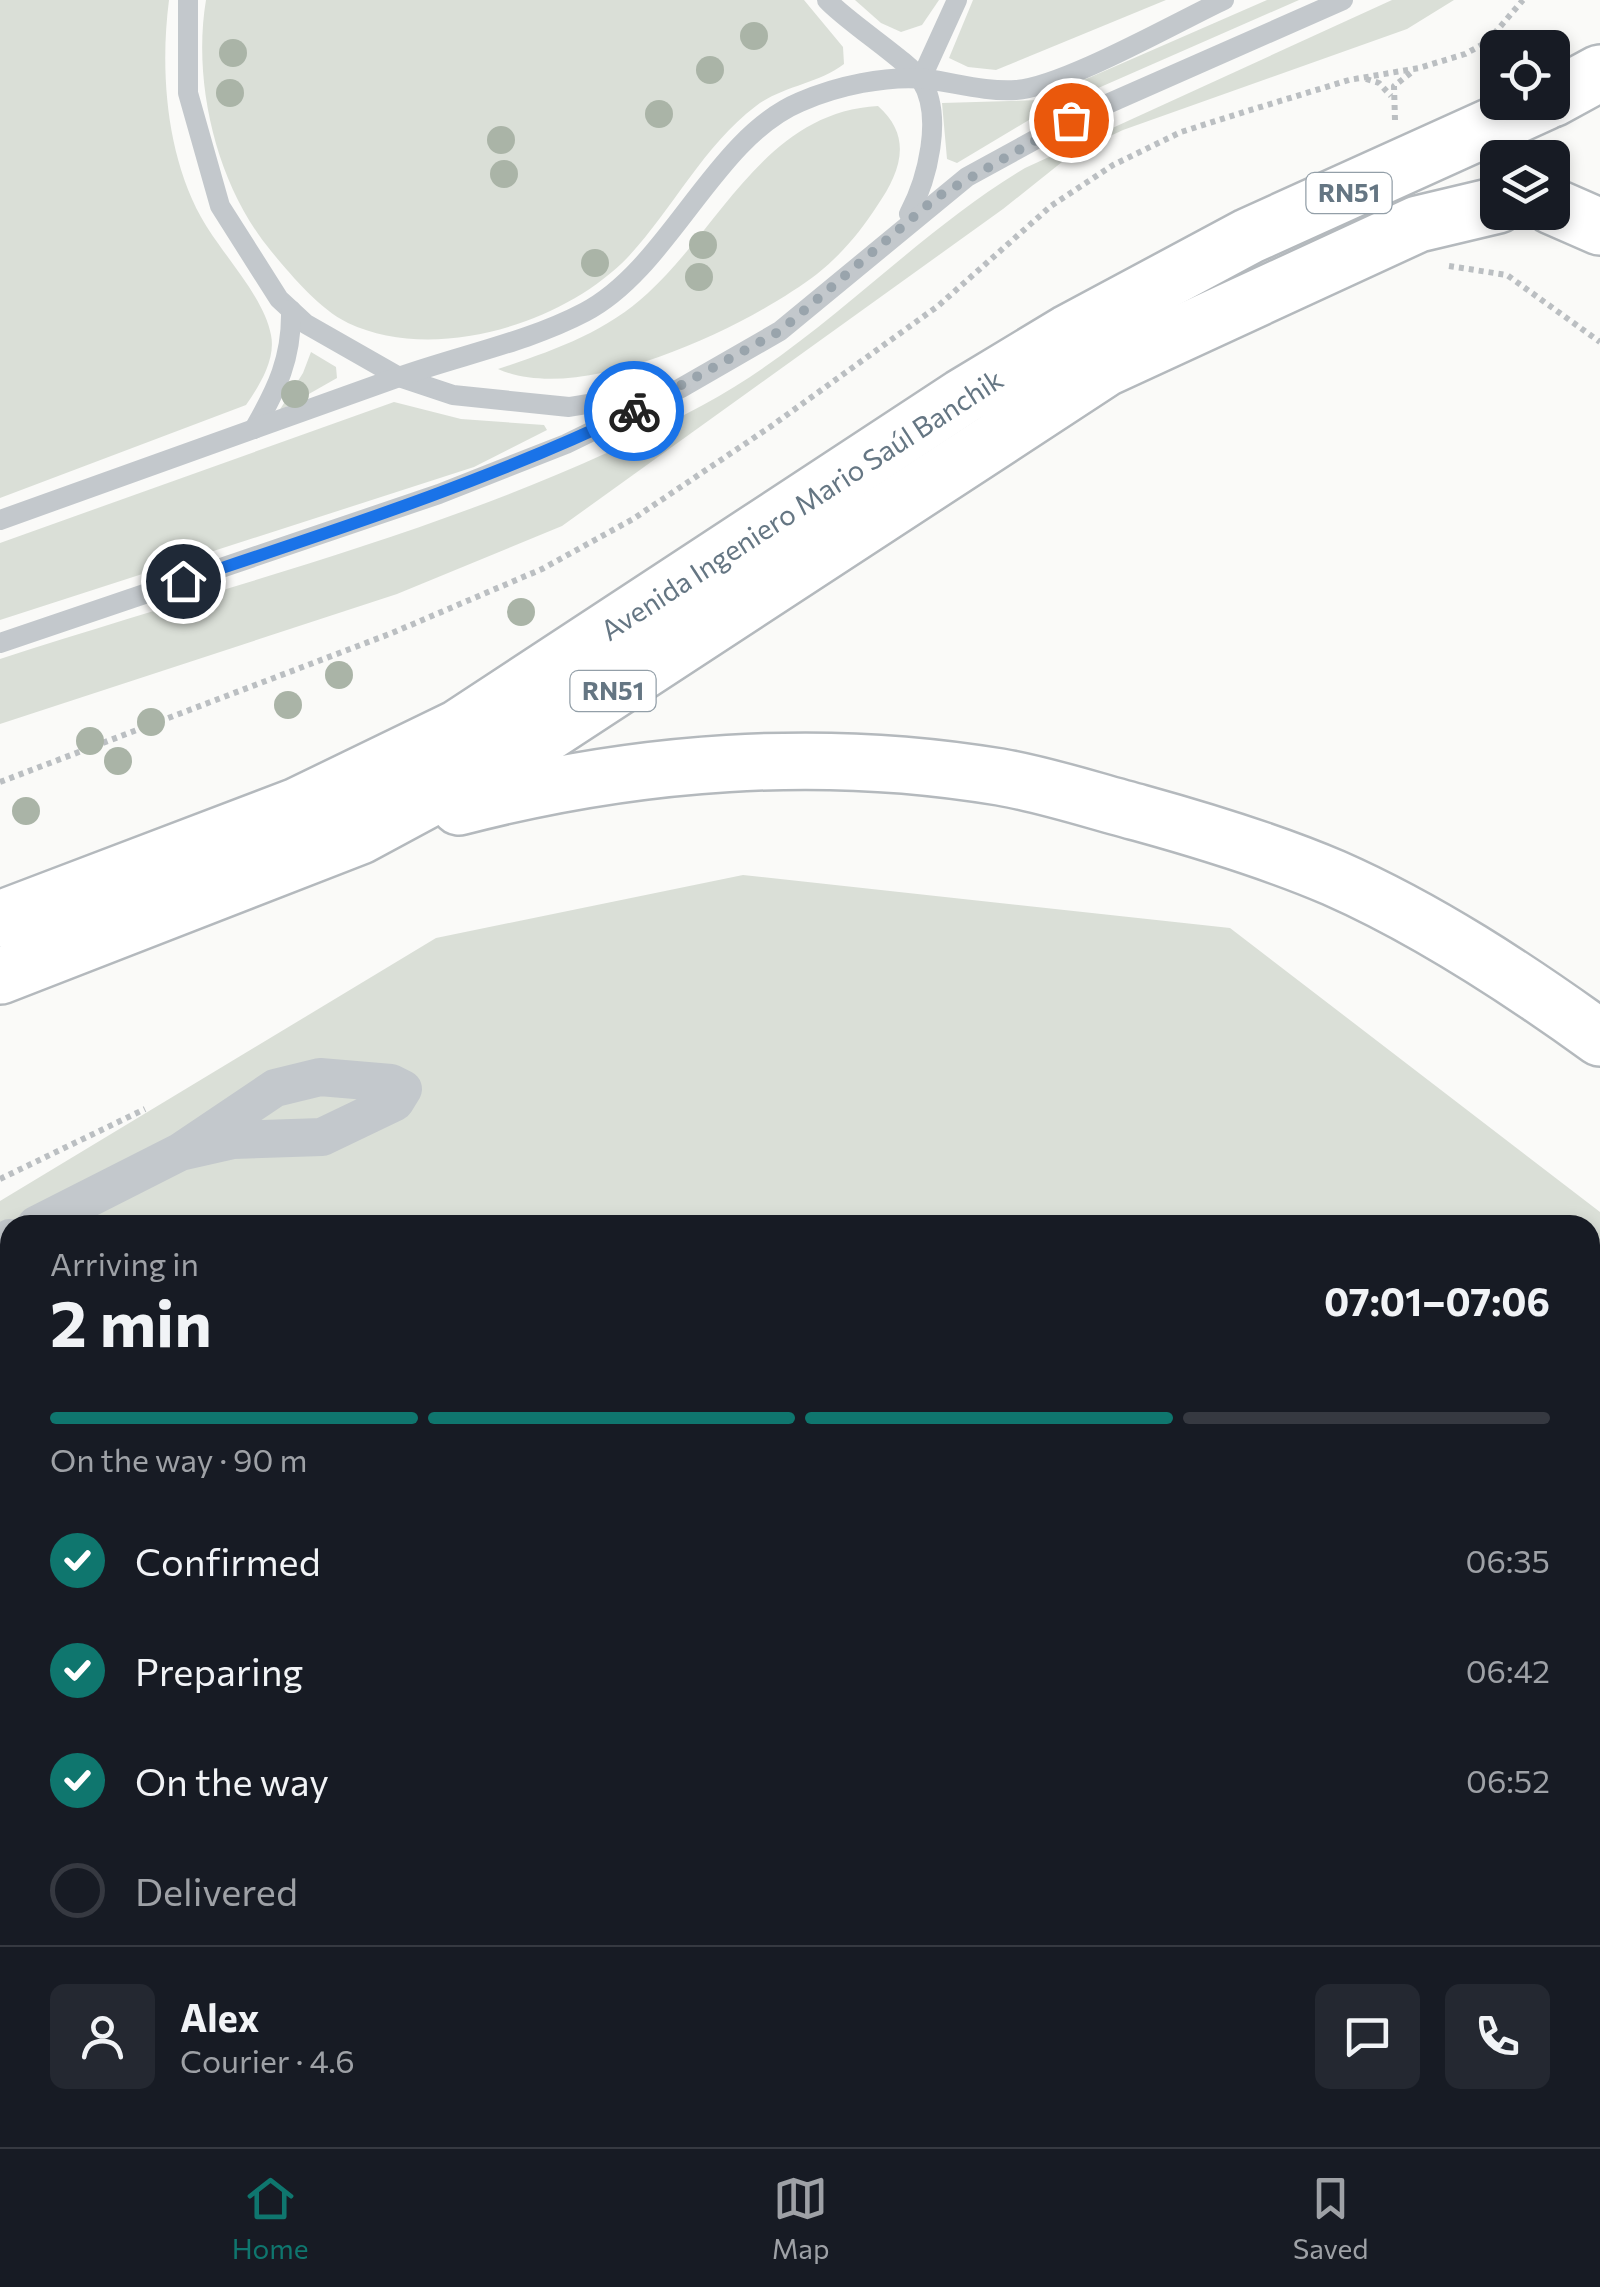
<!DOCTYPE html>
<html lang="en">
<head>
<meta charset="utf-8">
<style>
	:root { --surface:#171b24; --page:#242831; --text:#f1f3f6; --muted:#9ea1a6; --line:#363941; --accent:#0f766e }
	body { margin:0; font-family:Commissioner,sans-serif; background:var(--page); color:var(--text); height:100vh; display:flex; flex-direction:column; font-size:38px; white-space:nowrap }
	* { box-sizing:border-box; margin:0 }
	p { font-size:32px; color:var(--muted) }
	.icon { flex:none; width:55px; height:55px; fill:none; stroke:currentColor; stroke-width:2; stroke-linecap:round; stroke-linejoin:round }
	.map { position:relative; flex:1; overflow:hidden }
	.side { position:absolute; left:0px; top:1215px; width:1600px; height:932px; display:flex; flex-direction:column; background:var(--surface); border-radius:30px 30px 0 0; box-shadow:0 5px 15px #0003 }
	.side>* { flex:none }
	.buttons { position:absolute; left:1480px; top:30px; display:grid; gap:20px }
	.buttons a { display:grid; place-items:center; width:90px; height:90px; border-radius:15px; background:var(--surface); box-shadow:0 5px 15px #0003; font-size:50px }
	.pin { position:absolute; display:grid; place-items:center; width:85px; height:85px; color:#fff; margin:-42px; border:5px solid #fff; border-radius:50%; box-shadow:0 2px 10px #0007 }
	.courier { position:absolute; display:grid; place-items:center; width:100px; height:100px; margin:-50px; border:8px solid #1a73e8; border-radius:50%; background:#fff; color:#222; box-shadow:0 2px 12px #0007 }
	.head em { font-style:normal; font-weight:700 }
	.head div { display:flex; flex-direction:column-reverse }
	.head { display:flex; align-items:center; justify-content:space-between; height:170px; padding:0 50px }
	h1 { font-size:65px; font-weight:700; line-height:75px }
	.bar { display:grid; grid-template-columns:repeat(4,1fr); gap:15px 10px; align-content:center; height:120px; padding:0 50px }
	.bar i { height:12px; border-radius:8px; background:var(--line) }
	.bar .current { background:var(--accent) }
	.bar p { grid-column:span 4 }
	.line { display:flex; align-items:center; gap:25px; padding:0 50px; border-top:2px solid var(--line) }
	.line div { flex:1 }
	.round { display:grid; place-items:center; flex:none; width:105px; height:105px; border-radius:15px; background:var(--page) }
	ol { padding:0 50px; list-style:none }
	li { display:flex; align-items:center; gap:30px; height:110px }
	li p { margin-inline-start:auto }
	li .icon { padding:10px; border-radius:50%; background:var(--accent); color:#fff; stroke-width:4 }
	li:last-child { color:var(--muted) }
	li i { width:55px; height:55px; border:5px solid var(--line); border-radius:50% }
	.tab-bar { display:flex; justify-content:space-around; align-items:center; height:140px; border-top:2px solid var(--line); background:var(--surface); font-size:28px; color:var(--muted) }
	.tab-bar a { display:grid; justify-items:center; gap:5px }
	.tab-bar .current { color:var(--accent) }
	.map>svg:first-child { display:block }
	.green { fill:#dadfd7; fill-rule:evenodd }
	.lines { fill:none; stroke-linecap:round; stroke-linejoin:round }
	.trunk-casing { stroke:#b4b9bd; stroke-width:60 }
	.path { stroke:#bbbfc2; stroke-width:6; stroke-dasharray:5 5; stroke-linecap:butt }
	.service { stroke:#c3c8cc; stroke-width:20 }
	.minor { stroke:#c3c8cc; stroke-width:38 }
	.trunk { stroke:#fff; stroke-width:55 }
	.tree { fill:#aab4a7 }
	.done { stroke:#99a4ac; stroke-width:10; stroke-dasharray:0 18 }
	.route { stroke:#1a73e8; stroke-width:12 }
	.labels { text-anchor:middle; stroke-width:10; stroke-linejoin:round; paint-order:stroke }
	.shield { fill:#fff; stroke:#939fa8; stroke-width:2.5 }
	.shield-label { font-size:25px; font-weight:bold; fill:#657683 }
	.street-label { font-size:28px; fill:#657683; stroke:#fff }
</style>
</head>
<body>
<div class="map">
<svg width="1600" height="2147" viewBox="0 0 1600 2147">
	<rect width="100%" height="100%" fill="#fafaf8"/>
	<g class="green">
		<path d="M0,0H169C160,70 166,153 201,217C220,252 264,296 271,335C276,360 259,386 246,405L0,498Z"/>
		<path d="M206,0H804L843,47L844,64C818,84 782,86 756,106C704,145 672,210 628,257C565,323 435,364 348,323C318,308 292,276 271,251C217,186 192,83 206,0Z"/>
		<path d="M855,0H939L922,25L901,32L881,23Z"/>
		<path d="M973,0H1166L996,70L968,67L949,58Z"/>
		<path d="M1267,0H1299L1039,114L957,163L947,159L942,103L1038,100Z"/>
		<path d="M1392,0H1454L1407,29L1123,130L1072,154L1003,209L562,526L397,594L0,724V659C235,582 485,524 703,405C822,341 910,237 1025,168Z"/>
		<path d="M878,106C913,137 901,171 877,206C861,231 840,256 817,274C749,326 582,407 498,369C552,351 605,333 648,293C721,226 766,112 878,106Z"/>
		<path d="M311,352L336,367L337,378L279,411L303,373Z"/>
		<path d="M394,402L461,419L544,425L547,430L474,467L0,620V543Z"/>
		<path d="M743,875L1230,928L1600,1212V2147H0V1201L436,938ZM10,1225H1590V2138H10Z"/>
	</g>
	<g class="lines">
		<defs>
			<g id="trunk">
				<path d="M1552,99L1600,73"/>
				<path d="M1552,206L1600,227"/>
				<path d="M459,807C635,761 820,747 1000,777C1047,785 1094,801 1140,813C1205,831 1271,851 1334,878C1427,919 1517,978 1600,1038"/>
				<path d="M0,919L297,806L458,728L962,397L1068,333L1249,236L1545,102"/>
				<path d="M0,976L360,836L531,744L1106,368L1418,224L1498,205"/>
			</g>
		</defs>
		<use href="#trunk" class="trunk-casing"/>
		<g class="path">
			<path d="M1366,79L1379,83L1391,96"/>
			<path d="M1395,120L1394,86L1412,72"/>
			<path d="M1449,266L1507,275L1600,342"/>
			<path d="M0,782L392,633L542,569L633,519L770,427L938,306L1051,206L1113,165L1181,132L1254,109L1349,80L1419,68L1465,54L1487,42L1523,0"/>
			<path d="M0,1179L145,1109"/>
		</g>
		<g class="service">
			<path d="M188,0V93L220,206L279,299L306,324L399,377L453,395L569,407L660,392"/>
			<path d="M827,0C847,22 911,63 921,80C944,116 927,180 909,214"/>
			<path d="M921,79L957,0"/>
			<path d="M254,429C277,389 292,358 291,310"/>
			<path d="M0,520C133,472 266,424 399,377C461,355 528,342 585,312C669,268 714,138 800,102C836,86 887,75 926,79C956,83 986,92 1016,90C1063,87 1177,22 1224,0"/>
			<path d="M0,643L439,494L566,444L681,388L780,331L967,177L1071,120L1343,0"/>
		</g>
		<g class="minor">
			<path d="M36,1225L180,1152L275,1088L320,1077L391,1083L403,1089L395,1102L322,1137L233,1140L180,1152"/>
			<path d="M0,1243L10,1238"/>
		</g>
		<use href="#trunk" class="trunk"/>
	</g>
	<g class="tree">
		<circle cx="754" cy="36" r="14"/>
		<circle cx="233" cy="53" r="14"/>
		<circle cx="710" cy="70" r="14"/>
		<circle cx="230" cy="93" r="14"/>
		<circle cx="659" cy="114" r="14"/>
		<circle cx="501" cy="140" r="14"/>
		<circle cx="504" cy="174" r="14"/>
		<circle cx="703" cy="245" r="14"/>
		<circle cx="595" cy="263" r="14"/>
		<circle cx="699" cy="277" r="14"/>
		<circle cx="295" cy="394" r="14"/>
		<circle cx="521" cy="612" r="14"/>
		<circle cx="339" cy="675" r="14"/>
		<circle cx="288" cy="705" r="14"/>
		<circle cx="151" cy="722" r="14"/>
		<circle cx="90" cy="741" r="14"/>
		<circle cx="118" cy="761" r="14"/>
		<circle cx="26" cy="811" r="14"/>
	</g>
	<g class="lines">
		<path class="done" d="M634,411L780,331L937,197L1071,120"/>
		<path class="route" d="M183,581C336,530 489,481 634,411"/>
	</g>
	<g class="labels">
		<g class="shield">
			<rect x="1306.5" y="173" width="85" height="40" rx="8"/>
			<rect x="570.5" y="671" width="85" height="40" rx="8"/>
		</g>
		<g class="shield-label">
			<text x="1349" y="202">RN51</text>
			<text x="613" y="700">RN51</text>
		</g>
		<g class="street-label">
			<text transform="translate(802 505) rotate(-33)" y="10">Avenida Ingeniero Mario Saúl Banchik</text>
		</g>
	</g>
</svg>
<div class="buttons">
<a><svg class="icon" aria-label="locate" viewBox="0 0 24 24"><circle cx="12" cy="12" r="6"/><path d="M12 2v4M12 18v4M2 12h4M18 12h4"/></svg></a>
<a><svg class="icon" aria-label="layers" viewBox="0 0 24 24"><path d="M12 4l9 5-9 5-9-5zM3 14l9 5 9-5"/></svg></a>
</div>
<div class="pin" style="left:1071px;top:120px;background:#ea580c"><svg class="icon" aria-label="bag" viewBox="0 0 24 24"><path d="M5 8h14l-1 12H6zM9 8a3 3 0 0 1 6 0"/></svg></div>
<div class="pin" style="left:183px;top:581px;background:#1f2937"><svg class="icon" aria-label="home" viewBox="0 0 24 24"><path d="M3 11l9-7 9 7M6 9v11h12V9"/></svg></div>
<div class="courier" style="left:634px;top:411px"><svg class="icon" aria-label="bike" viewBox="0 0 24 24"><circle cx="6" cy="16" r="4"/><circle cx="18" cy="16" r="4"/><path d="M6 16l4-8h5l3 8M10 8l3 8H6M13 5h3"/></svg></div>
<section class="side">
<div class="head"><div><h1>2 min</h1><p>Arriving in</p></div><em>07:01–07:06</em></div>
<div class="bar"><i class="current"></i><i class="current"></i><i class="current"></i><i></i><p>On the way · 90 m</p></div>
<ol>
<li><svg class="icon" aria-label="check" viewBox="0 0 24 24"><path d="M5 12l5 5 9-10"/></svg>Confirmed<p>06:35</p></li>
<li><svg class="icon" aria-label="check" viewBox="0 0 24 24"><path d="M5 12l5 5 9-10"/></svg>Preparing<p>06:42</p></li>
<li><svg class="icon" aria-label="check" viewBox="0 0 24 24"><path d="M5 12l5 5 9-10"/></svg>On the way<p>06:52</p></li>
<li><i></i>Delivered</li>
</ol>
<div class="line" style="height:180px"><a class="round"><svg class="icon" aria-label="person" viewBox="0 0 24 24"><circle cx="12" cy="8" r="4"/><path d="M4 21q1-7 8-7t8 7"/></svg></a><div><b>Alex</b><p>Courier · 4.6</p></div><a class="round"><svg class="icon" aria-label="chat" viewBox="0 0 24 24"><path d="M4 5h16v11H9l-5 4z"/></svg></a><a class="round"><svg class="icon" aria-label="phone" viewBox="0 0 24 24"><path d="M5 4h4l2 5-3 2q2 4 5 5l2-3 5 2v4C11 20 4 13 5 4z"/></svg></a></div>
</section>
</div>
<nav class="tab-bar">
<a class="current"><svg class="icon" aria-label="home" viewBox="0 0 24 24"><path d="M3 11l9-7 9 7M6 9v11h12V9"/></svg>Home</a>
<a><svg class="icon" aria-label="map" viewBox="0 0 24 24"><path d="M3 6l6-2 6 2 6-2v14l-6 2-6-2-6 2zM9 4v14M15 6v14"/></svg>Map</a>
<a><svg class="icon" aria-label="saved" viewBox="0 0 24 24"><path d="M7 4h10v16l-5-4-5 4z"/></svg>Saved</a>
</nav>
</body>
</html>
